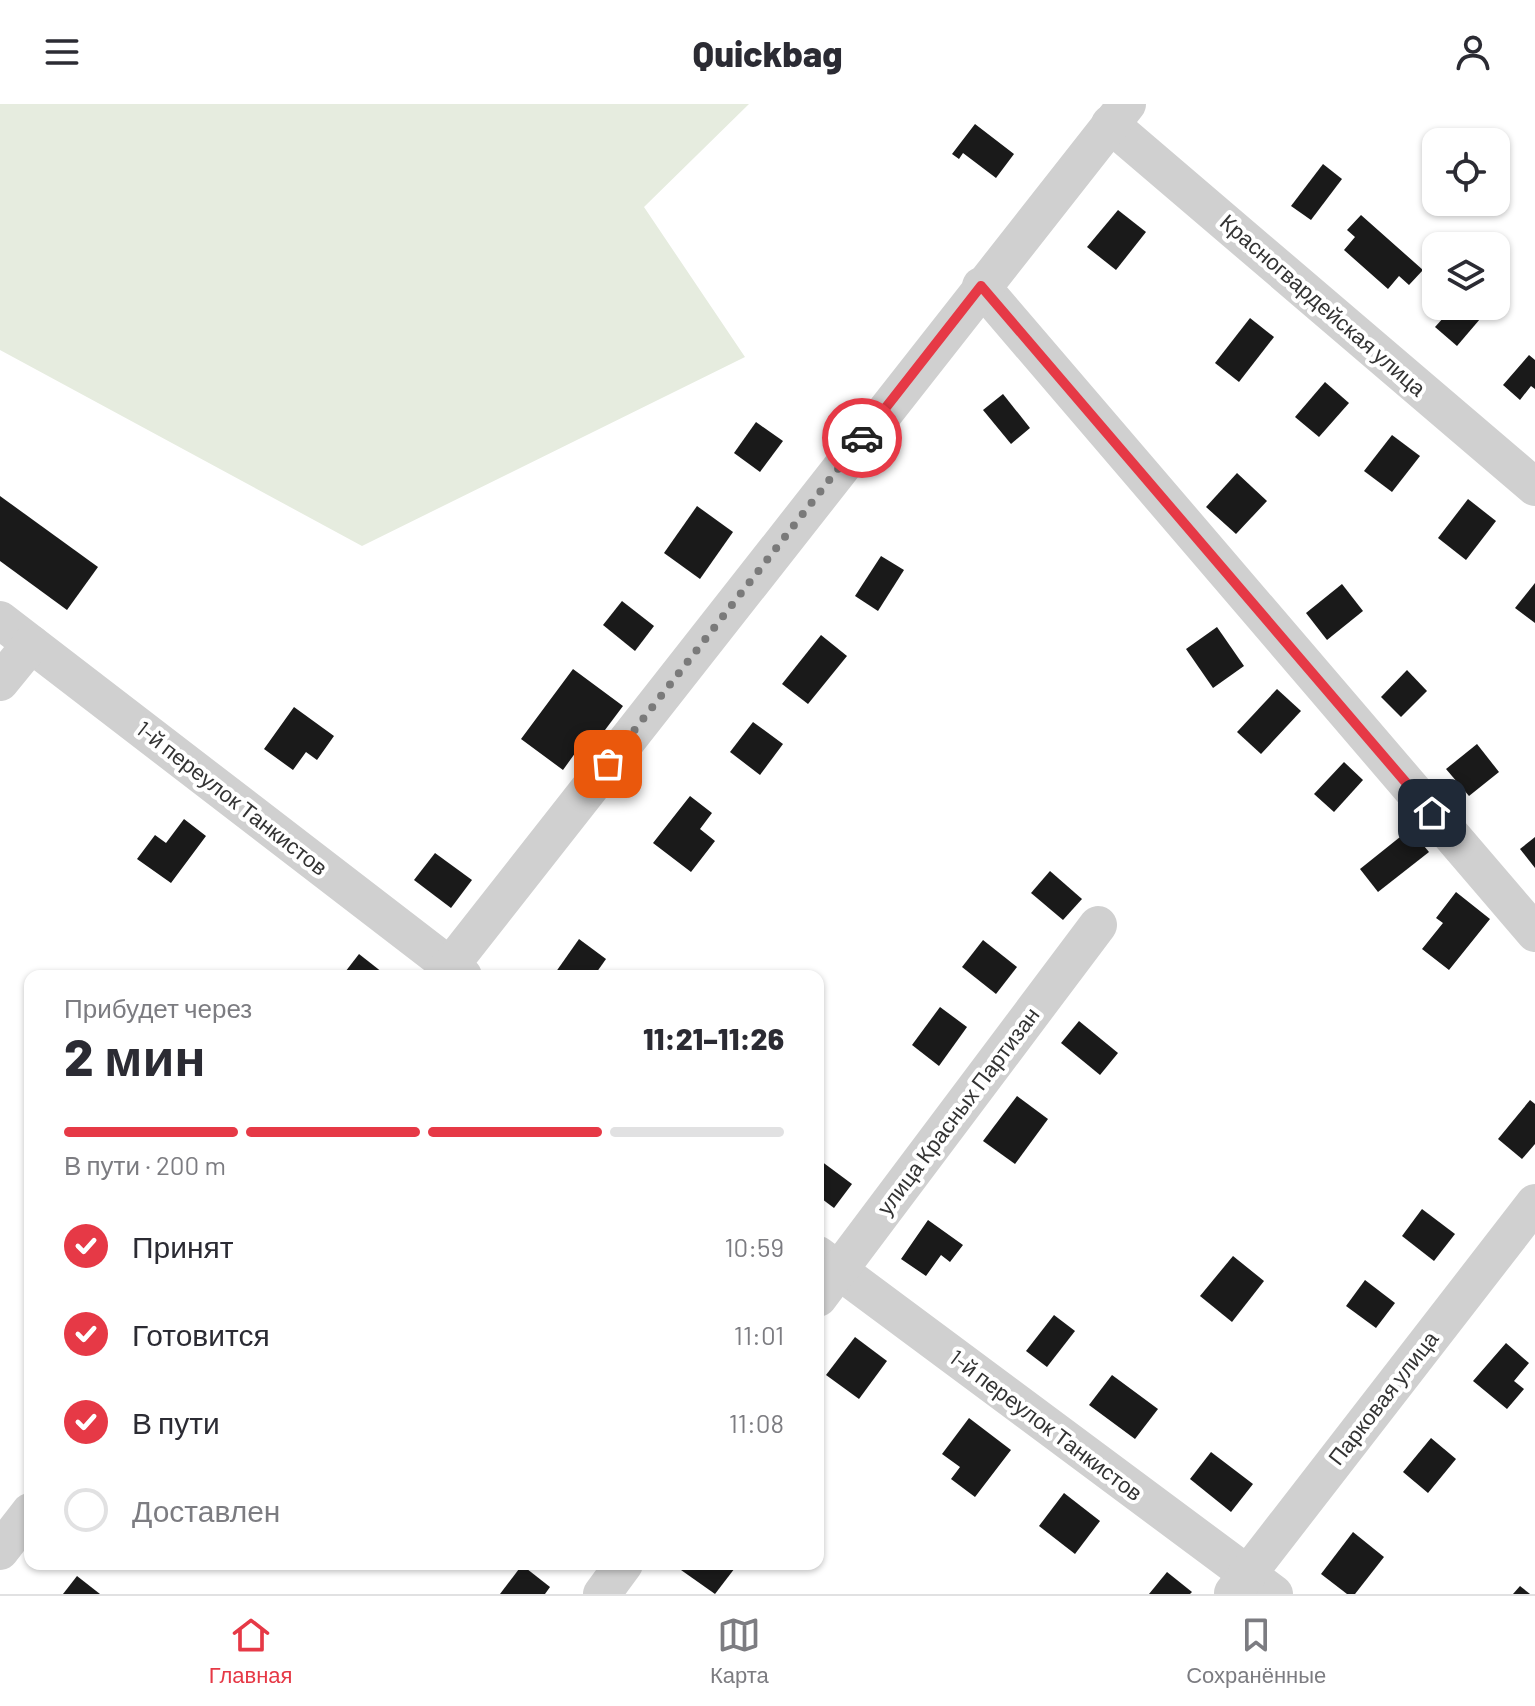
<!DOCTYPE html>
<html lang="ru">
<head>
<meta charset="utf-8">
<style>
	:root { --surface:#fff; --page:#f7f7f7; --text:#2b2b33; --muted:#7c7c81; --line:#e1e1e2; --accent:#e63946 }
	body { margin:0; font-family:Barlow,sans-serif; background:var(--page); color:var(--text); height:100vh; display:flex; flex-direction:column; font-size:30px; white-space:nowrap }
	* { box-sizing:border-box; margin:0 }
	p { font-size:26px; color:var(--muted) }
	.icon { flex:none; width:44px; height:44px; fill:none; stroke:currentColor; stroke-width:2; stroke-linecap:round; stroke-linejoin:round }
	.map { position:relative; flex:1; overflow:hidden }
	.panel { position:absolute; left:24px; top:866px; width:800px; height:600px; display:flex; flex-direction:column; background:var(--surface); border-radius:16px; box-shadow:0 2px 6px #0004 }
	.panel>* { flex:none }
	.tools { position:absolute; left:1422px; top:24px; display:grid; gap:16px }
	.tools a { display:grid; place-items:center; width:88px; height:88px; border-radius:16px; background:var(--surface); box-shadow:0 2px 6px #0004; font-size:40px }
	.pin { position:absolute; display:grid; place-items:center; width:68px; height:68px; color:#fff; margin:-34px; border-radius:16px; box-shadow:0 4px 12px #0006 }
	.courier { position:absolute; display:grid; place-items:center; width:80px; height:80px; margin:-40px; border:6px solid #e63946; border-radius:50%; background:#fff; color:#222; box-shadow:0 2px 10px #0007 }
	.overview em { font-style:normal; font-weight:800 }
	.overview div { display:flex; flex-direction:column-reverse }
	.overview { display:flex; align-items:center; justify-content:space-between; height:136px; padding:0 40px }
	h1 { font-size:52px; font-weight:800; line-height:60px }
	.bar { display:grid; grid-template-columns:repeat(4,1fr); gap:12px 8px; align-content:center; height:96px; padding:0 40px }
	.bar i { height:10px; border-radius:6px; background:var(--line) }
	.bar .selected { background:var(--accent) }
	.bar p { grid-column:span 4 }
	ol { padding:0 40px; list-style:none }
	li { display:flex; align-items:center; gap:24px; height:88px }
	li p { margin-inline-start:auto }
	li .icon { padding:8px; border-radius:50%; background:var(--accent); color:#fff; stroke-width:4 }
	li:last-child { color:var(--muted) }
	li i { width:44px; height:44px; border:4px solid var(--line); border-radius:50% }
	header { display:flex; justify-content:space-between; align-items:center; height:104px; padding:0 40px; background:var(--surface); font-size:36px; font-weight:800 }
	.menu { display:flex; justify-content:space-around; align-items:center; height:112px; border-top:2px solid var(--line); background:var(--surface); font-size:22px; color:var(--muted) }
	.menu a { display:grid; justify-items:center; gap:4px }
	.menu .selected { color:var(--accent) }
	.map>svg:first-child { display:block }
	.green { fill:#e6ecdf }
	.building { fill:#1a1a1a }
	.lines { fill:none; stroke-linecap:round; stroke-linejoin:round }
	.minor { stroke:#d0d0d0; stroke-width:38 }
	.done { stroke:#7a7a7a; stroke-width:8; stroke-dasharray:0 14.4 }
	.route { stroke:#e63946; stroke-width:10 }
	.labels { text-anchor:middle; stroke-width:8; stroke-linejoin:round; paint-order:stroke }
	.street-label { font-size:22px; fill:#333; stroke:#fff }
</style>
</head>
<body>
<header><svg class="icon" aria-label="menu" viewBox="0 0 24 24"><path d="M4 6h16M4 12h16M4 18h16"/></svg>Quickbag<svg class="icon" aria-label="person" viewBox="0 0 24 24"><circle cx="12" cy="8" r="4"/><path d="M4 21q1-7 8-7t8 7"/></svg></header>
<div class="map">
<svg width="1535" height="1490" viewBox="0 0 1535 1490">
	<rect width="100%" height="100%" fill="#fff"/>
	<path class="green" d="M0,0H749L644,103L745,253L362,442L0,246Z"/>
	<g class="building">
		<path d="M975,20L1014,50L996,74L963,49L959,55L952,50Z"/>
		<path d="M1323,60L1342,75L1311,116L1291,102Z"/>
		<path d="M1118,106L1146,128L1116,166L1087,143Z"/>
		<path d="M1361,111L1423,166L1409,181L1399,172L1388,185L1344,146L1355,133L1347,126Z"/>
		<path d="M1454,202H1479L1486,208L1457,242L1435,223Z"/>
		<path d="M1250,214L1274,233L1239,278L1215,259Z"/>
		<path d="M1529,251L1535,256V285L1531,282L1520,296L1503,281Z"/>
		<path d="M1325,278L1349,299L1319,333L1295,313Z"/>
		<path d="M1003,290L1030,324L1011,340L983,306Z"/>
		<path d="M756,318L783,337L760,368L734,349Z"/>
		<path d="M1392,331L1420,352L1392,388L1364,367Z"/>
		<path d="M1237,369L1267,397L1236,430L1206,403Z"/>
		<path d="M0,392L98,463L67,506L0,457Z"/>
		<path d="M1468,395L1496,417L1466,456L1438,434Z"/>
		<path d="M697,402L733,428L700,475L664,449Z"/>
		<path d="M881,452L904,466L878,507L855,492Z"/>
		<path d="M1535,479V519L1515,504Z"/>
		<path d="M1342,480L1363,507L1327,536L1306,509Z"/>
		<path d="M622,497L654,522L635,547L603,521Z"/>
		<path d="M1217,523L1244,562L1213,584L1186,545Z"/>
		<path d="M821,531L847,552L808,600L782,580Z"/>
		<path d="M573,565L623,602L599,634L591,627L563,666L521,635Z"/>
		<path d="M1407,566L1427,587L1401,613L1381,593Z"/>
		<path d="M1277,585L1301,607L1261,650L1237,628Z"/>
		<path d="M294,603L334,632L317,656L306,648L293,666L264,645Z"/>
		<path d="M753,618L783,640L760,671L730,648Z"/>
		<path d="M1477,640L1499,668L1469,692L1446,665Z"/>
		<path d="M1344,658L1363,676L1334,708L1314,690Z"/>
		<path d="M690,692L712,709L700,725L715,737L691,768L653,739Z"/>
		<path d="M184,715L206,732L171,779L137,755L155,731L166,739Z"/>
		<path d="M1410,725L1429,748L1378,788L1360,765Z"/>
		<path d="M1535,733V764L1520,745Z"/>
		<path d="M435,749L472,776L451,804L414,776Z"/>
		<path d="M1050,767L1082,795L1063,816L1031,789Z"/>
		<path d="M1456,788L1490,815L1449,866L1422,845L1443,819L1436,814Z"/>
		<path d="M579,835L606,855L594,872H553Z"/>
		<path d="M983,836L1017,863L996,890L962,863Z"/>
		<path d="M359,850L387,872H342Z"/>
		<path d="M940,903L967,923L939,962L912,941Z"/>
		<path d="M1079,917L1118,949L1100,971L1061,939Z"/>
		<path d="M1017,992L1048,1015L1015,1060L983,1037Z"/>
		<path d="M1530,996L1535,1000V1040L1522,1055L1498,1035Z"/>
		<path d="M821,1057L852,1080L834,1104L818,1092Z"/>
		<path d="M1422,1105L1455,1130L1434,1157L1402,1132Z"/>
		<path d="M928,1116L963,1141L950,1158L941,1151L926,1172L901,1155Z"/>
		<path d="M1233,1152L1264,1177L1232,1218L1200,1192Z"/>
		<path d="M1365,1176L1395,1199L1376,1224L1346,1202Z"/>
		<path d="M1054,1211L1075,1227L1047,1263L1026,1247Z"/>
		<path d="M855,1233L887,1257L859,1295L826,1271Z"/>
		<path d="M1506,1239L1529,1259L1514,1277L1524,1285L1507,1305L1473,1277Z"/>
		<path d="M1112,1271L1158,1305L1135,1335L1089,1301Z"/>
		<path d="M969,1314L1011,1346L975,1393L951,1375L960,1363L942,1350Z"/>
		<path d="M1431,1334L1456,1355L1428,1389L1403,1368Z"/>
		<path d="M1211,1348L1253,1380L1231,1408L1190,1375Z"/>
		<path d="M1064,1389L1100,1417L1075,1450L1039,1422Z"/>
		<path d="M1353,1428L1384,1453L1355,1490H1347L1321,1470Z"/>
		<path d="M686,1460H738L715,1490L681,1466Z"/>
		<path d="M522,1461L550,1483L545,1490H500Z"/>
		<path d="M1167,1468L1192,1488L1190,1490H1149Z"/>
		<path d="M77,1472L100,1490H63Z"/>
		<path d="M1520,1482L1530,1490H1513Z"/>
	</g>
	<g class="lines">
		<g class="minor">
			<path d="M1110,20L1535,383"/>
			<path d="M981,182L1535,829"/>
			<path d="M0,516L463,872"/>
			<path d="M0,578L31,540"/>
			<path d="M442,872L1127,0"/>
			<path d="M818,1151L1274,1490"/>
			<path d="M818,1194L1098,821"/>
			<path d="M0,1447L30,1408"/>
			<path d="M1233,1489L1535,1099"/>
			<path d="M602,1490L624,1460"/>
		</g>
	</g>
	<g class="lines">
		<path class="done" d="M608,660L862,334"/>
		<path class="route" d="M862,334L981,182L1432,709"/>
	</g>
	<g class="labels">
		<g class="street-label">
			<text transform="translate(1323 201) rotate(41)" y="8">Красногвардейская улица</text>
			<text transform="translate(232 694) rotate(38)" y="8">1-й переулок Танкистов</text>
			<text transform="translate(958 1007) rotate(-53)" y="8">улица Красных Партизан</text>
			<text transform="translate(1383 1294) rotate(-52)" y="8">Парковая улица</text>
			<text transform="translate(1046 1321) rotate(37)" y="8">1-й переулок Танкистов</text>
		</g>
	</g>
</svg>
<div class="tools">
<a><svg class="icon" aria-label="locate" viewBox="0 0 24 24"><circle cx="12" cy="12" r="6"/><path d="M12 2v4M12 18v4M2 12h4M18 12h4"/></svg></a>
<a><svg class="icon" aria-label="layers" viewBox="0 0 24 24"><path d="M12 4l9 5-9 5-9-5zM3 14l9 5 9-5"/></svg></a>
</div>
<div class="pin" style="left:608px;top:660px;background:#ea580c"><svg class="icon" aria-label="bag" viewBox="0 0 24 24"><path d="M5 8h14l-1 12H6zM9 8a3 3 0 0 1 6 0"/></svg></div>
<div class="pin" style="left:1432px;top:709px;background:#1f2937"><svg class="icon" aria-label="home" viewBox="0 0 24 24"><path d="M3 11l9-7 9 7M6 9v11h12V9"/></svg></div>
<div class="courier" style="left:862px;top:334px"><svg class="icon" aria-label="car" viewBox="0 0 24 24"><path d="M5 17H2v-5l4-1 3-4h7l3 4 3 1v5h-3M9 17h6M6 11h13"/><circle cx="7" cy="17" r="2"/><circle cx="17" cy="17" r="2"/></svg></div>
<section class="panel">
<div class="overview"><div><h1>2 мин</h1><p>Прибудет через</p></div><em>11:21–11:26</em></div>
<div class="bar"><i class="selected"></i><i class="selected"></i><i class="selected"></i><i></i><p>В пути · 200 m</p></div>
<ol>
<li><svg class="icon" aria-label="check" viewBox="0 0 24 24"><path d="M5 12l5 5 9-10"/></svg>Принят<p>10:59</p></li>
<li><svg class="icon" aria-label="check" viewBox="0 0 24 24"><path d="M5 12l5 5 9-10"/></svg>Готовится<p>11:01</p></li>
<li><svg class="icon" aria-label="check" viewBox="0 0 24 24"><path d="M5 12l5 5 9-10"/></svg>В пути<p>11:08</p></li>
<li><i></i>Доставлен</li>
</ol>
</section>
</div>
<nav class="menu">
<a class="selected"><svg class="icon" aria-label="home" viewBox="0 0 24 24"><path d="M3 11l9-7 9 7M6 9v11h12V9"/></svg>Главная</a>
<a><svg class="icon" aria-label="map" viewBox="0 0 24 24"><path d="M3 6l6-2 6 2 6-2v14l-6 2-6-2-6 2zM9 4v14M15 6v14"/></svg>Карта</a>
<a><svg class="icon" aria-label="saved" viewBox="0 0 24 24"><path d="M7 4h10v16l-5-4-5 4z"/></svg>Сохранённые</a>
</nav>
</body>
</html>
